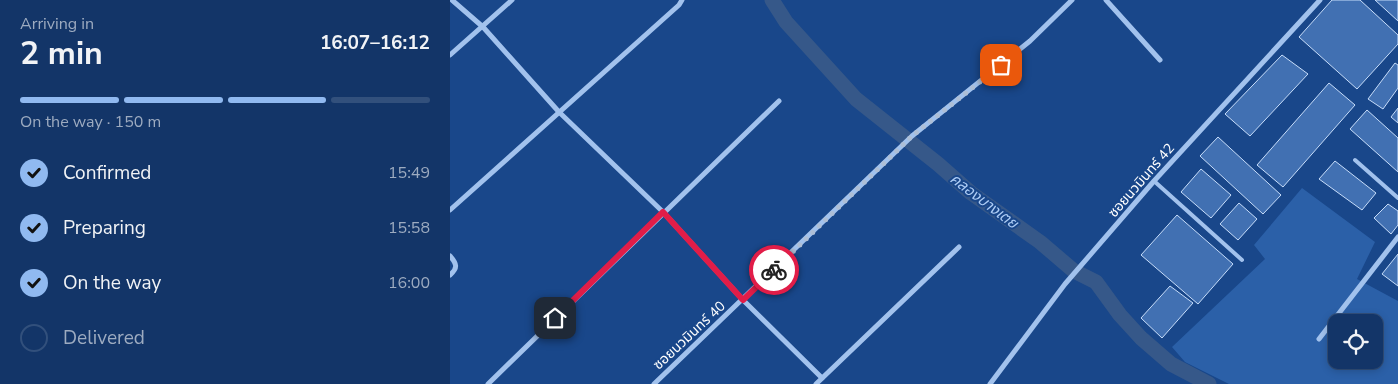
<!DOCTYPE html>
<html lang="en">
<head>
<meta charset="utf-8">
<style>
	:root { --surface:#133568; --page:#1c3d6e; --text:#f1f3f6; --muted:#9dabc0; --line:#32507c; --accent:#90b9f0 }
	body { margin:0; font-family:"Nunito Sans","Noto Sans Thai",sans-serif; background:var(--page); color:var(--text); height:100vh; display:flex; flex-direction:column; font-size:19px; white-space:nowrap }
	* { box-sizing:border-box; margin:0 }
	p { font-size:16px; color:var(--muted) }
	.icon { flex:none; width:28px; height:28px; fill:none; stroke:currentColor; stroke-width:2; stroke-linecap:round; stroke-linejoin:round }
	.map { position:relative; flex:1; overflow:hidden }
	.side { display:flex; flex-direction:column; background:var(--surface); width:450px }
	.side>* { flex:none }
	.buttons { position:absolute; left:878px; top:314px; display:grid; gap:10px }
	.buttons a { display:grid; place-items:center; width:55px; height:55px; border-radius:10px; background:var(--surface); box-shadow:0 2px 8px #0003,0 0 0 1px var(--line); font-size:25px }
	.pin { position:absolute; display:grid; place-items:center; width:42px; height:42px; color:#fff; margin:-21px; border-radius:10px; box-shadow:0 2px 8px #0006 }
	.courier { position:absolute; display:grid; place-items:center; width:50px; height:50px; margin:-25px; border:4px solid #e11d48; border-radius:50%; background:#fff; color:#222; box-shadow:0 1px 6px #0007 }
	.head em { font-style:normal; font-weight:700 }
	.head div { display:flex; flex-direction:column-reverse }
	.head { display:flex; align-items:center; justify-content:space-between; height:85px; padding:0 20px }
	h1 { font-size:32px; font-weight:700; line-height:38px }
	.bar { display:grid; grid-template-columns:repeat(4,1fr); gap:8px 5px; align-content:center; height:60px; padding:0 20px }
	.bar i { height:6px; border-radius:4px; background:var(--line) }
	.bar .current { background:var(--accent) }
	.bar p { grid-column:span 4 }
	ol { padding:0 20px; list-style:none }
	li { display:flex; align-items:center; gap:15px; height:55px }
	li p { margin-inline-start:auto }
	li .icon { padding:5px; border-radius:50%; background:var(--accent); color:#111; stroke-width:4 }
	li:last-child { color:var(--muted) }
	li i { width:28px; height:28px; border:2px solid var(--line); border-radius:50% }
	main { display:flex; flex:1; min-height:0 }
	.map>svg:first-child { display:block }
	.green { fill:#2b60a8; fill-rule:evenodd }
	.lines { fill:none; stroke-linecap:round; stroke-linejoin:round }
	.canal { stroke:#365889; stroke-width:15 }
	.building { fill:#4170b2; stroke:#c7ddfa }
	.service { stroke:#a2c2ed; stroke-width:4 }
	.minor { stroke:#a2c2ed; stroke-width:5 }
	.done { stroke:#aebfd6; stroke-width:5; stroke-dasharray:0 9 }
	.route { stroke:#e11d48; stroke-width:6 }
	.labels { text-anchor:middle; stroke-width:4; stroke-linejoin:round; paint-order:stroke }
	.street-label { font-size:14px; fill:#fff; stroke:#19478a }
	.water-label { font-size:15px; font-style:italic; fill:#adccf5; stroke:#19478a }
</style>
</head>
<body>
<main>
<section class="side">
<div class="head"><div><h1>2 min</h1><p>Arriving in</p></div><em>16:07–16:12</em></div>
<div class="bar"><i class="current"></i><i class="current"></i><i class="current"></i><i></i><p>On the way · 150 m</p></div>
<ol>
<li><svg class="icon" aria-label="check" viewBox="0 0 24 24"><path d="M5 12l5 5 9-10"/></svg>Confirmed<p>15:49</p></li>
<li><svg class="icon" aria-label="check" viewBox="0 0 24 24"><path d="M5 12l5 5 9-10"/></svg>Preparing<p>15:58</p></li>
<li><svg class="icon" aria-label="check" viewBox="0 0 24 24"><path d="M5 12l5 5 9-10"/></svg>On the way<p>16:00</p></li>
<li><i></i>Delivered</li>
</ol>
</section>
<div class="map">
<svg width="948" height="384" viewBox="0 0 948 384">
	<rect width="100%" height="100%" fill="#19478a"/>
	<path class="green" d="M852,188L925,242L907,279L948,301V384H779L735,362L722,347L815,259L804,245ZM886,322H924V360H886Z"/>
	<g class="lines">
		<path class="canal" d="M322,0L336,22L406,99L488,164L521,193L590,242L624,271L646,282L670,315L691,338L721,364L759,384"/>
	</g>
	<g class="building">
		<path d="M882,0H910L948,35V44L907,89L849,37Z"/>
		<path d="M925,0H948V21Z"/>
		<path d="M832,55L858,74L800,136L775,114Z"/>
		<path d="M945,63L948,65V88L933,109L918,99Z"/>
		<path d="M879,83L905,105L833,187L807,165Z"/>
		<path d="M948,108V123L941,117Z"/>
		<path d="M917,110L948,138V172L900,129Z"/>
		<path d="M768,137L831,195L813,214L750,156Z"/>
		<path d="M885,161L926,193L912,210L869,179Z"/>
		<path d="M751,169L781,195L761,218L731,192Z"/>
		<path d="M789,203L807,219L788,240L770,224Z"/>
		<path d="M938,204L948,211V225L941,234L924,218Z"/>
		<path d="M727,215L783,264L748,304L691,255Z"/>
		<path d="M948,254V286L932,274Z"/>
		<path d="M720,286L743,303L712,338L691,318Z"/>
	</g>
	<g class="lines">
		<g class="service">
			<path d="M905,160L948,198"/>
			<path d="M704,181L792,260"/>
		</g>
		<g class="minor">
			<path d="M2,0L33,27L109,112L213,212L293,300L372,378"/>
			<path d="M656,0L710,60"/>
			<path d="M0,55L62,0"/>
			<path d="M0,210L229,5L232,0"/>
			<path d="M0,256C7,264 8,268 0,275"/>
			<path d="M869,339L948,237"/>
			<path d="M38,384L329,101"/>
			<path d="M204,384L462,136L580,41L622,0"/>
			<path d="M366,384L509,247"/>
			<path d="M540,384L615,284L704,181L870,0"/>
		</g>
	</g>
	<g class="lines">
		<path class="done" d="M324,270L462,136L551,65"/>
		<path class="route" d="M105,318L213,212L293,300L324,270"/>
	</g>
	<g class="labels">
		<g class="street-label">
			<text transform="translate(691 180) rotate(-49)" y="5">ซอยนวมินทร์ 42</text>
			<text transform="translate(239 335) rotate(-43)" y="5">ซอยนวมินทร์ 40</text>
		</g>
		<g class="water-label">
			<text transform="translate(534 201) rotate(37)" y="5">คลองบางเตย</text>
		</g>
	</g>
</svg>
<div class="buttons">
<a><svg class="icon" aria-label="locate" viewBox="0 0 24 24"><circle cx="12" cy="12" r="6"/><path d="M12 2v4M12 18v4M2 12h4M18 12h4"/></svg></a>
</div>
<div class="pin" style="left:551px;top:65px;background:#ea580c"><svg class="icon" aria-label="bag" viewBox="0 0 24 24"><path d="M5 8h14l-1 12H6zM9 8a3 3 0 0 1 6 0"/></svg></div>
<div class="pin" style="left:105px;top:318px;background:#1f2937"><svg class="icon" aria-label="home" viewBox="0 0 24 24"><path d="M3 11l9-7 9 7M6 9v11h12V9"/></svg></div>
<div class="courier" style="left:324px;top:270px"><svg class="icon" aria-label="bike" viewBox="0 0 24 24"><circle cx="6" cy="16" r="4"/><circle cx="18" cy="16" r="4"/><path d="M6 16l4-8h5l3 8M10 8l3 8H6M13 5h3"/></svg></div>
</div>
</main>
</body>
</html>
